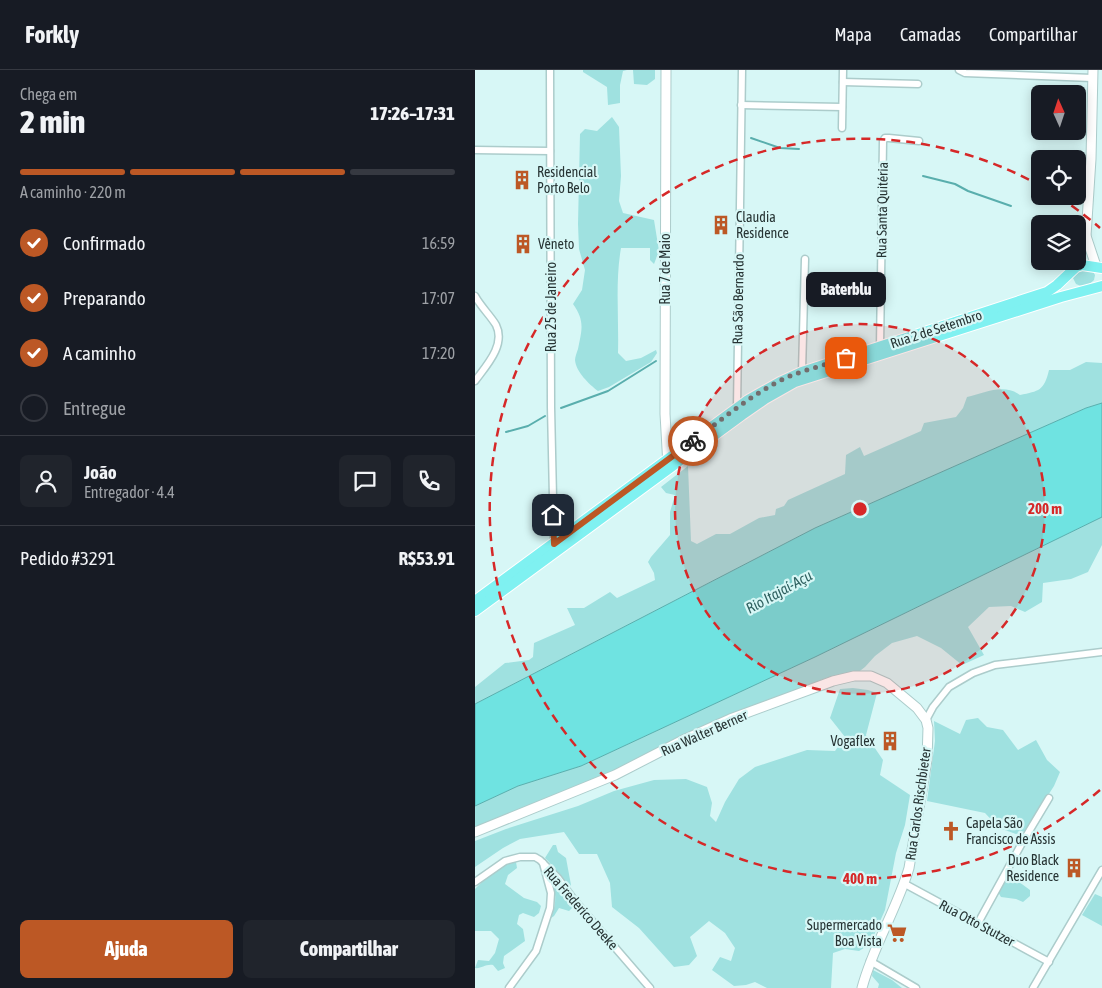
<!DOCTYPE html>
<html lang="pt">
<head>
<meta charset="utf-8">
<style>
	:root { --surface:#171b24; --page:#20242c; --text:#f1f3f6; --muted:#9ea1a6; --line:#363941; --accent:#bc5825 }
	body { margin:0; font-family:"Asap Condensed",sans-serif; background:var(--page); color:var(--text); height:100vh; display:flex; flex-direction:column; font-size:19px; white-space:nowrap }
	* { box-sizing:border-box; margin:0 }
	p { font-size:16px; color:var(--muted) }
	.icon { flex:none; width:28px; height:28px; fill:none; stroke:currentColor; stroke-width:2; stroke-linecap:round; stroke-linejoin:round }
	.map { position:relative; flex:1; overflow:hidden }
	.sheet { display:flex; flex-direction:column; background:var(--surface); width:475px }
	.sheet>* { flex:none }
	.needle { width:32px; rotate:357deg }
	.buttons { position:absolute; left:556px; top:15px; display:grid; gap:10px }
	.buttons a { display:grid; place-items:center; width:55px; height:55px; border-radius:8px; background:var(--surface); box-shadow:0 2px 12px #0003; font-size:25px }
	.pin { position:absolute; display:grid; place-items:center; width:42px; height:42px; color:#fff; margin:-21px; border-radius:10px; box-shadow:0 2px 8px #0006 }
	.courier { position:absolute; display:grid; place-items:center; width:50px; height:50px; margin:-25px; border:4px solid #bc5825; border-radius:50%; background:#fff; color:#222; box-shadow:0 1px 6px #0007 }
	.bubble { position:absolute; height:35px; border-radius:8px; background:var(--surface); box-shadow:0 2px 12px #0003; font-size:16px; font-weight:800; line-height:35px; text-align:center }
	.head em { font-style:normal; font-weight:800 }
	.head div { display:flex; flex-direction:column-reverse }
	.head { display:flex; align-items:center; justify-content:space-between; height:85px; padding:0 20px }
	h1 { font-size:32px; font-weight:800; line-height:38px }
	.bar { display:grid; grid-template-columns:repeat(4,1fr); gap:8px 5px; align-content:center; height:60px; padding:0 20px }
	.bar i { height:6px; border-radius:4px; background:var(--line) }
	.bar .on { background:var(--accent) }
	.bar p { grid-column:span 4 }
	.line { display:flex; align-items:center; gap:12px; padding:0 20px; border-top:1px solid var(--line) }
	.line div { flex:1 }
	.round { display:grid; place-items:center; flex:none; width:52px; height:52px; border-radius:8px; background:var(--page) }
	ol { padding:0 20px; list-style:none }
	li { display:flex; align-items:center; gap:15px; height:55px }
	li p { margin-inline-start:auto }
	li .icon { padding:5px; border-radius:50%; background:var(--accent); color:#fff; stroke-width:4 }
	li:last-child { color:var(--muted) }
	li i { width:28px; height:28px; border:2px solid var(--line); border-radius:50% }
	.button { display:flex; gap:10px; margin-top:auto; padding:10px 20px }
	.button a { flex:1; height:58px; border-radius:8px; background:var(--accent); color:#fff; font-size:20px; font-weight:800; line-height:58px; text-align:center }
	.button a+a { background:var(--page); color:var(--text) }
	header { display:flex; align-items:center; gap:30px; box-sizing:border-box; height:70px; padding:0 25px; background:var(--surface); border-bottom:1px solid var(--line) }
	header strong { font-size:24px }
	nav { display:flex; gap:28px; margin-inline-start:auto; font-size:18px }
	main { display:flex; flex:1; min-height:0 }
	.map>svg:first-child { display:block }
	.green { fill:#9fe1e0 }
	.water { fill:#6fe3e1; stroke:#59aead }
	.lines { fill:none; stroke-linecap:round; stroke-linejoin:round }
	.stream { stroke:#59aead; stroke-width:2 }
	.street-casing { stroke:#accccb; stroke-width:9 }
	.secondary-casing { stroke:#accccb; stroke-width:11 }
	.primary-casing { stroke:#fff; stroke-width:12 }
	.street { stroke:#fff; stroke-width:6 }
	.secondary { stroke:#fff; stroke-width:9 }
	.primary { stroke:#7ff1f1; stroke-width:10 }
	.done { stroke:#657878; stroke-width:5; stroke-dasharray:0 9 }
	.route { stroke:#bc5825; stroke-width:6 }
	.ring { fill:none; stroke:#d62828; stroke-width:2.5; stroke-dasharray:9 6 }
	.labels { text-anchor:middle; stroke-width:4.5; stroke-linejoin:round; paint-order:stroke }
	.poi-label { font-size:14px; fill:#273434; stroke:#d7f7f6; text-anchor:start }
	.street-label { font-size:14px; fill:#273434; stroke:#d7f7f6 }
	.water-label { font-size:15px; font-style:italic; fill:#2f6160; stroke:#d7f7f6 }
	.centre { fill:#d62828; stroke:#d7f7f6; stroke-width:2.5 }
	.ring-label { font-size:15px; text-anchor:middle; font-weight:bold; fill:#d62828; stroke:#d7f7f6; stroke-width:4.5; stroke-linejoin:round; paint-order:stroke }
</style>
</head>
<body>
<header>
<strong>Forkly</strong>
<nav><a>Mapa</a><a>Camadas</a><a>Compartilhar</a></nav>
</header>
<main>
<section class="sheet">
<div class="head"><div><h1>2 min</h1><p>Chega em</p></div><em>17:26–17:31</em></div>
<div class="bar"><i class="on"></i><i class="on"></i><i class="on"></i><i></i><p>A caminho · 220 m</p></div>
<ol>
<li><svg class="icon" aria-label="check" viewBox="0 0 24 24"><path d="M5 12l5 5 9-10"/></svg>Confirmado<p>16:59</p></li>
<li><svg class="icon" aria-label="check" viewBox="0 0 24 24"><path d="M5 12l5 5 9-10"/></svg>Preparando<p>17:07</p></li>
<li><svg class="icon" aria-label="check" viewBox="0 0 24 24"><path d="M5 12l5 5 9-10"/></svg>A caminho<p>17:20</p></li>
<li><i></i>Entregue</li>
</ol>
<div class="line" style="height:90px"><a class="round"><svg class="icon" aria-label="person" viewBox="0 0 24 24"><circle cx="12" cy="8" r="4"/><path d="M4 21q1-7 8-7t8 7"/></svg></a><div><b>João</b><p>Entregador · 4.4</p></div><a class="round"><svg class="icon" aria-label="chat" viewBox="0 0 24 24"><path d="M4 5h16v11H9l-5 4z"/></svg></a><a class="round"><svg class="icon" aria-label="phone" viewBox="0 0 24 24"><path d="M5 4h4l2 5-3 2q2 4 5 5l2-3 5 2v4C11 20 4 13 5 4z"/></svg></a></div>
<div class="line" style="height:65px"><div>Pedido #3291</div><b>R$53.91</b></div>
<div class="button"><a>Ajuda</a><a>Compartilhar</a></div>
</section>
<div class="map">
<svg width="627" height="918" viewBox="0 0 627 918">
	<rect width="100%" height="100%" fill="#d7f7f6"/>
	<g class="green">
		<path d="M108,0H152L148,1L145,15V33L133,35L132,17L108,2Z"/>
		<path d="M158,0H180V9L172,15L159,14Z"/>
		<path d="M137,47L144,57L146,106L144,131L148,143L179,150L184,181L179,194L175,190V178H146C140,212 144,248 143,283L151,291L166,288L181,280L182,283L176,292L134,317L123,321C114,314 101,302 100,290C100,287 102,282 103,279C107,259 110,251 98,234L107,220L110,200L104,179L103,154L105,64L110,59L122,61Z"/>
		<path d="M605,199L617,200L620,205L619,210C614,215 609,218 601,214L598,208Z"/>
		<path d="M611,292L627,293V333L611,338L340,458L0,634V617L30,593L54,590L58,587L59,573L100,555L92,538H109L135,522L142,528L180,510L179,503L173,492L176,487L195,465V442L200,425L191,423L186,417L213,396L216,471L222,474L241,464H255L284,448L300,445L301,439L309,436L313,430L370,404L371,385L385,377L389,386L446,361L449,353L481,347L488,338L492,327C509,323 529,313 545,325C564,321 569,321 574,300H595Z"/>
		<path d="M627,447V475L613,502L596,509L568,513L567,532L550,542L536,536L514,537L493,557L509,585L487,595L466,578L442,566L417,573L400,586L390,597L381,604H368L351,608L287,633L207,666L137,703L0,757V736L43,716L106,696L340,587Z"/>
		<path d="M378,618L393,620L402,623L391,665L408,690L405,705L435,725L430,755L421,783L410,840L395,874L384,881L370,879L358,883L356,918H292L280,912L271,915L259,916L237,900L245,887L256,891L260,878L250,863L234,851L215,867L222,886L214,895L199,897L164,858L137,837L135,813L122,784H104L89,762L45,769L28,778L0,797V771L31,759L103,736L139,721L179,710L211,709L232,717L237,733L235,746L241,752L250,732L264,709L280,697L332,680L360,681L370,667L355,648L365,619Z"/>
		<path d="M503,648L512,657L528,660L543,680L561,670L572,690L585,702L579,716L550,761L541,764L524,758L510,743L452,731L460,671L459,651L485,664L491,650Z"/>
		<path d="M78,775H81L83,782L91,788L96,815L94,818C85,808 80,797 70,788Z"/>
		<path d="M41,792L42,798L33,805L30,814L49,828L62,832L66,836L64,843L59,847L48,843L44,845L42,854L48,859L50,871L29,886L28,893L30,898L23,901L18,895C10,894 6,899 0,898L3,890L14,891L20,883L24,869L16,861H0V819C10,809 27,793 41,792Z"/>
		<path d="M74,805C84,810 95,826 99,836L94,841L84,838L79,846L76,848C82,832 82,821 74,807Z"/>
		<path d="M536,806L555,820V826L548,832L541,829L526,827L523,822L532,807Z"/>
		<path d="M620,824L627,827V856L607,845Z"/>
		<path d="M398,900L417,910L427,918H403L404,914L397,906Z"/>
	</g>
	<path class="water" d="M627,333V447L340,587L106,696L43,716L0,736V634L340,458L611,338Z"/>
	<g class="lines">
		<g class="stream">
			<path d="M276,68L305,78L324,79"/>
			<path d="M448,106L480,114L493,121L536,136"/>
			<path d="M86,338L133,321L181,291"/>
			<path d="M31,362L53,356L70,346"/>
		</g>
		<defs>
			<g id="street">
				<path d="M75,0L76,337L79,473"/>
				<path d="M484,0L490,3L617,8"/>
				<path d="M368,12L443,14"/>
				<path d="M266,35L367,37"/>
				<path d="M367,58L368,0"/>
				<path d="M0,80L75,81"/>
				<path d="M0,226C6,237 15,245 21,255C31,275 11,296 0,311"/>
				<path d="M405,277L408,71L410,68H414L444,71"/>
				<path d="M327,302L330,189"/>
				<path d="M262,338L267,0"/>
				<path d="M451,650L458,637L474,617L498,603L520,595L627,582"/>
				<path d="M0,812L30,791L45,787H60L65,790L83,808L99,830L175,918"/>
				<path d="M430,814L574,892"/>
				<path d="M503,853L547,773L574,728"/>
				<path d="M395,891L441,918"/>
				<path d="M34,918L61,881L75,838L76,823L68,793"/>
				<path d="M558,918L627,800"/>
			</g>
			<g id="secondary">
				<path d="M191,0L190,344L193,396"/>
				<path d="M618,0L616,89L611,166L621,196"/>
				<path d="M602,189L611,166"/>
				<path d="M0,762L140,705L210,669L255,649L358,611L379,606H396L412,613L442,638L451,650L453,658L452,690L434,798C422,839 398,876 387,918"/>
			</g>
			<g id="primary">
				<path d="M0,531L273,330L305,312L327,302L572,222L582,215L601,197L607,195L627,198"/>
				<path d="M0,541L267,345L290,329L320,312L586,227L627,216"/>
			</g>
		</defs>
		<use href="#street" class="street-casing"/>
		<use href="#secondary" class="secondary-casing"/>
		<use href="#primary" class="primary-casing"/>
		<use href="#street" class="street"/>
		<use href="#secondary" class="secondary"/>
		<use href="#primary" class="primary"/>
	</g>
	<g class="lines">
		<path class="done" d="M218,371C249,348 279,322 315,306C333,299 353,294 371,288"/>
		<path class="route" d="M78,445L79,474L218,371"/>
	</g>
	<circle cx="385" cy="439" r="185" fill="#d62828" fill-opacity=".12"/>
	<g class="ring">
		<circle cx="385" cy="439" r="185"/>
		<path d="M625 720A370 370 0 1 1 564 115M584 127A370 370 0 0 1 625 158"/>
	</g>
	<defs>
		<symbol id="building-bare" viewBox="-9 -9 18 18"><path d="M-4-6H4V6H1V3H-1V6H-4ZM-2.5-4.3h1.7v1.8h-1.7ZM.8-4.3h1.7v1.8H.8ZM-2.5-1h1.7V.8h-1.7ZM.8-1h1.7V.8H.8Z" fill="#bc5825" stroke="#d7f7f6" stroke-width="2.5" paint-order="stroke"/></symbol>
		<symbol id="church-bare" viewBox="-9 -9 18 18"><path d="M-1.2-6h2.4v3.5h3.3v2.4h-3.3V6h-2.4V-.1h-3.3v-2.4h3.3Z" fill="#bc5825" stroke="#d7f7f6" stroke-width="2.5" paint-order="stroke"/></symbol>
		<symbol id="supermarket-bare" viewBox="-9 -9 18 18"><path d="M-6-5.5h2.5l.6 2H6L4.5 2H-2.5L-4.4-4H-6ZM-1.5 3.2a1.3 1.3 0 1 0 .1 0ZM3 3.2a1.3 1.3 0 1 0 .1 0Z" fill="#bc5825" stroke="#d7f7f6" stroke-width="2.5" paint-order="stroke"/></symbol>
	</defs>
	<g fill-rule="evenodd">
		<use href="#building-bare" x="33" y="96" width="28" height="28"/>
		<use href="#building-bare" x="232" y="141" width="28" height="28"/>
		<use href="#building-bare" x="34" y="160" width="28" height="28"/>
		<use href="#building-bare" x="401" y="657" width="28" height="28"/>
		<use href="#church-bare" x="462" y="747" width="28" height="28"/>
		<use href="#building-bare" x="585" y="784" width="28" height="28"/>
		<use href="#supermarket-bare" x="408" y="849" width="28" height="28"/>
	</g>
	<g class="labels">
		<g class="poi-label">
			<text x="62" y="107">Residencial<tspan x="62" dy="16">Porto Belo</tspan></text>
			<text x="261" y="152">Claudia<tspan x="261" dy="16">Residence</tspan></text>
			<text x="63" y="179">Vêneto</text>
			<text x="400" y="676" text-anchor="end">Vogaflex</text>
			<text x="491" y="758">Capela São<tspan x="491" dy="16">Francisco de Assis</tspan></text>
			<text x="584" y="795" text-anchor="end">Duo Black<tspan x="584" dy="16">Residence</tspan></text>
			<text x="407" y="860" text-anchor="end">Supermercado<tspan x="407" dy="16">Boa Vista</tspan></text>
		</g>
		<g class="street-label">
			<text transform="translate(407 140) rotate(-89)" y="5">Rua Santa Quitéria</text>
			<text transform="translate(190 199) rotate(-90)" y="5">Rua 7 de Maio</text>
			<text transform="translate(263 229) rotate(-89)" y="5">Rua São Bernardo</text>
			<text transform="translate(76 237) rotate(-90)" y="5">Rua 25 de Janeiro</text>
			<text transform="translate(461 259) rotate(-18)" y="5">Rua 2 de Setembro</text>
			<text transform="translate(229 663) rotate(-24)" y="5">Rua Walter Berner</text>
			<text transform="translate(443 734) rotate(-82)" y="5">Rua Carlos Rischbieter</text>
			<text transform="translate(106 838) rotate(49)" y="5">Rua Frederico Deeke</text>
			<text transform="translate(502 853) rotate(28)" y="5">Rua Otto Stutzer</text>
		</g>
		<g class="water-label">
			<text transform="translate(304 522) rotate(-29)" y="5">Rio Itajaí-Açu</text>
		</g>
	</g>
	<circle cx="385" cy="439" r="8" class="centre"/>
	<g class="ring-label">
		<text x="570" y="444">200 m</text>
		<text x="385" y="814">400 m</text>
	</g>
</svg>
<div class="buttons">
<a><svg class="needle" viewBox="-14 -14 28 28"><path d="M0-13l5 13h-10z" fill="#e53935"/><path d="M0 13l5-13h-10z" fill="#9ea1a6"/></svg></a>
<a><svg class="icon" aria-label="locate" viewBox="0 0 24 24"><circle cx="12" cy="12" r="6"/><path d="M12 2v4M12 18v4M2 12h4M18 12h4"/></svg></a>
<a><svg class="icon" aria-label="layers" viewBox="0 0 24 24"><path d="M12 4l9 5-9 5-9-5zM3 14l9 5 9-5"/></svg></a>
</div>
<div class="pin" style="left:371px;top:288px;background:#ea580c"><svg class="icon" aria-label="bag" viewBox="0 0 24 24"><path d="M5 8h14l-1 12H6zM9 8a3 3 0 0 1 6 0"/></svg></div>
<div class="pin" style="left:78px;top:445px;background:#1f2937"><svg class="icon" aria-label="home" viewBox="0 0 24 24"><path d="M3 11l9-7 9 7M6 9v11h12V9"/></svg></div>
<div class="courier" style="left:218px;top:371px"><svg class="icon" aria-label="bike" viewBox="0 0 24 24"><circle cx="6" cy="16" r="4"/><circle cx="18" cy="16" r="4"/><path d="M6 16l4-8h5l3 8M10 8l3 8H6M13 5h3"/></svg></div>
<div class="bubble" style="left:331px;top:202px;width:80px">Baterblu</div>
</div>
</main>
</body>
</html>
